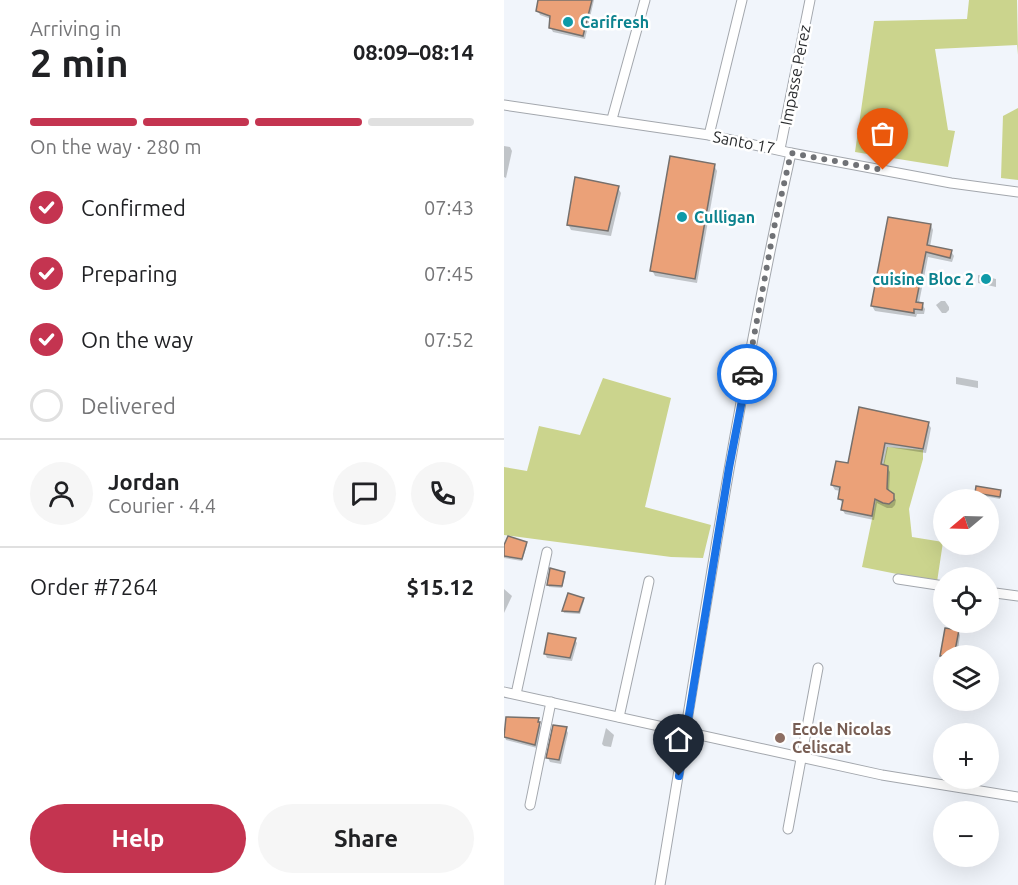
<!DOCTYPE html>
<html lang="en">
<head>
<meta charset="utf-8">
<style>
	:root { --surface:#fff; --page:#f6f6f6; --text:#202124; --muted:#757577; --line:#e0e0e0; --accent:#c43450 }
	body { margin:0; font-family:Ubuntu,sans-serif; background:var(--page); color:var(--text); height:100vh; display:flex; flex-direction:column; font-size:22px; white-space:nowrap }
	* { box-sizing:border-box; margin:0 }
	p { font-size:20px; color:var(--muted) }
	.icon { flex:none; width:33px; height:33px; fill:none; stroke:currentColor; stroke-width:2; stroke-linecap:round; stroke-linejoin:round }
	.map { position:relative; flex:1; overflow:hidden }
	.sheet { display:flex; flex-direction:column; background:var(--surface); width:504px }
	.sheet>* { flex:none }
	.needle { width:39px; rotate:251deg }
	.buttons { position:absolute; left:429px; top:489px; display:grid; gap:12px }
	.buttons a { display:grid; place-items:center; width:66px; height:66px; border-radius:50%; background:var(--surface); box-shadow:0 6px 24px #0002; font-size:30px }
	.pin { position:absolute; display:grid; place-items:center; width:51px; height:51px; color:#fff; margin:-62px -26px; border-radius:50% 50% 50% 0; rotate:-45deg; box-shadow:0 0 6px #0007 }
	.pin .icon { rotate:45deg }
	.courier { position:absolute; display:grid; place-items:center; width:60px; height:60px; margin:-30px; border:4px solid #1a73e8; border-radius:50%; background:#fff; color:#222; box-shadow:0 2px 8px #0007 }
	.overview em { font-style:normal; font-weight:600 }
	.overview div { display:flex; flex-direction:column-reverse }
	.overview { display:flex; align-items:center; justify-content:space-between; height:102px; padding:0 30px }
	h1 { font-size:39px; font-weight:600; line-height:45px }
	.bar { display:grid; grid-template-columns:repeat(4,1fr); gap:9px 6px; align-content:center; height:72px; padding:0 30px }
	.bar i { height:8px; border-radius:4px; background:var(--line) }
	.bar .current { background:var(--accent) }
	.bar p { grid-column:span 4 }
	.line { display:flex; align-items:center; gap:15px; padding:0 30px; border-top:2px solid var(--line) }
	.line div { flex:1 }
	.round { display:grid; place-items:center; flex:none; width:63px; height:63px; border-radius:32px; background:var(--page) }
	ol { padding:0 30px; list-style:none }
	li { display:flex; align-items:center; gap:18px; height:66px }
	li p { margin-inline-start:auto }
	li .icon { padding:6px; border-radius:50%; background:var(--accent); color:#fff; stroke-width:4 }
	li:last-child { color:var(--muted) }
	li i { width:33px; height:33px; border:3px solid var(--line); border-radius:50% }
	.cta { display:flex; gap:12px; margin-top:auto; padding:12px 30px }
	.cta a { flex:1; height:69px; border-radius:36px; background:var(--accent); color:#fff; font-size:24px; font-weight:600; line-height:69px; text-align:center }
	.cta a+a { background:var(--page); color:var(--text) }
	main { display:flex; flex:1; min-height:0 }
	.map>svg:first-child { display:block }
	.green { fill:#cbd48d }
	.shadow { fill:#0003 }
	.building { fill:#eba178; stroke:#76706c; stroke-width:1.5 }
	.lines { fill:none; stroke-linecap:round; stroke-linejoin:round }
	.minor-casing { stroke:#a3a7ad; stroke-width:11 }
	.minor { stroke:#fff; stroke-width:9 }
	.done { stroke:#707276; stroke-width:6; stroke-dasharray:0 10.8 }
	.route { stroke:#1a73e8; stroke-width:8 }
	.culture-dot { fill:#0f9aa8; stroke:#fff; stroke-width:2 }
	.education-dot { fill:#8d6e63; stroke:#fff; stroke-width:2 }
	.labels { text-anchor:middle; stroke-width:5; stroke-linejoin:round; paint-order:stroke }
	.culture-label { font-size:16px; font-weight:bold; fill:#0d838f; stroke:#fff; text-anchor:start }
	.street-label { font-size:16px; fill:#2a2c2e; stroke:#fff }
	.education-label { font-size:16px; font-weight:bold; fill:#785e54; stroke:#fff; text-anchor:start }
</style>
</head>
<body>
<main>
<section class="sheet">
<div class="overview"><div><h1>2 min</h1><p>Arriving in</p></div><em>08:09–08:14</em></div>
<div class="bar"><i class="current"></i><i class="current"></i><i class="current"></i><i></i><p>On the way · 280 m</p></div>
<ol>
<li><svg class="icon" aria-label="check" viewBox="0 0 24 24"><path d="M5 12l5 5 9-10"/></svg>Confirmed<p>07:43</p></li>
<li><svg class="icon" aria-label="check" viewBox="0 0 24 24"><path d="M5 12l5 5 9-10"/></svg>Preparing<p>07:45</p></li>
<li><svg class="icon" aria-label="check" viewBox="0 0 24 24"><path d="M5 12l5 5 9-10"/></svg>On the way<p>07:52</p></li>
<li><i></i>Delivered</li>
</ol>
<div class="line" style="height:108px"><a class="round"><svg class="icon" aria-label="person" viewBox="0 0 24 24"><circle cx="12" cy="8" r="4"/><path d="M4 21q1-7 8-7t8 7"/></svg></a><div><b>Jordan</b><p>Courier · 4.4</p></div><a class="round"><svg class="icon" aria-label="chat" viewBox="0 0 24 24"><path d="M4 5h16v11H9l-5 4z"/></svg></a><a class="round"><svg class="icon" aria-label="phone" viewBox="0 0 24 24"><path d="M5 4h4l2 5-3 2q2 4 5 5l2-3 5 2v4C11 20 4 13 5 4z"/></svg></a></div>
<div class="line" style="height:78px"><div>Order #7264</div><b>$15.12</b></div>
<div class="cta"><a>Help</a><a>Share</a></div>
</section>
<div class="map">
<svg width="514" height="885" viewBox="0 0 514 885">
	<rect width="100%" height="100%" fill="#f1f5fb"/>
	<g class="green">
		<path d="M465,0H513L514,55L513,45L431,49L444,130L451,131L444,167L351,152L370,21L463,19Z"/>
		<path d="M514,108V180L497,178L499,116Z"/>
		<path d="M99,378L167,398L141,507L207,525L199,558L167,557L0,535V467L23,471L35,426L76,435Z"/>
		<path d="M383,447L419,450V459L405,509L408,537L439,542L433,582L358,567Z"/>
	</g>
	<g class="shadow">
		<path d="M35,0H90L81,39L49,32L47,28V19L36,15L34,11Z"/>
		<path d="M0,146L6,147L8,151L2,178L0,177Z"/>
		<path d="M210,165L213,171L193,283L151,276L148,270Z"/>
		<path d="M114,188L117,193L107,236L67,230L64,224Z"/>
		<path d="M427,225L429,230L426,247L447,251L450,256L448,262L424,257L415,303L418,304L421,309L420,314H413L412,317L371,311L368,306Z"/>
		<path d="M474,275L492,279V287L474,283Z"/>
		<path d="M437,301H441L445,307V310L442,313H438L432,305Z"/>
		<path d="M452,377L474,381V388L452,384Z"/>
		<path d="M356,408L424,423L427,428L422,453L384,447L380,466L383,467L386,472L385,492L392,500L391,505L388,508H383L373,503L370,520L341,514L338,509L339,504L335,498L337,491L331,490L328,485L345,465Z"/>
		<path d="M496,491V499L474,495L472,493Z"/>
		<path d="M22,543L23,545L18,561L0,558V549Z"/>
		<path d="M60,574L61,576L58,588L45,587L44,585Z"/>
		<path d="M0,589L8,596L0,613Z"/>
		<path d="M79,599L80,601L76,614L60,613L59,611Z"/>
		<path d="M443,629L454,631L456,635L453,656H440V691L435,690L433,686Z"/>
		<path d="M71,640L73,643L68,661L43,658L41,654Z"/>
		<path d="M3,718L34,719L37,728L33,748L2,740L0,735Z"/>
		<path d="M102,728L110,735L107,747L100,746L98,744Z"/>
		<path d="M62,729L64,733L57,764L46,762L44,758Z"/>
	</g>
	<g class="building">
		<path d="M34,0H88L79,36L45,28L46,16L32,11Z"/>
		<path d="M166,156L211,164L191,279L146,271Z"/>
		<path d="M71,177L115,186L104,231L63,225Z"/>
		<path d="M384,217L427,224L423,245L448,250L446,258L422,252L412,302L419,303L418,310L410,309V313L367,306Z"/>
		<path d="M355,407L425,422L419,449L381,443L377,464L384,466L383,489L390,494V500L385,504L379,503L371,499L368,516L337,510L339,500L334,499L336,487L327,485L332,461L344,463Z"/>
		<path d="M472,486L497,490L496,497L471,493Z"/>
		<path d="M4,536L23,542L18,559L0,556V545Z"/>
		<path d="M46,568L61,572L58,586L43,585Z"/>
		<path d="M64,593L80,598L75,612L58,611Z"/>
		<path d="M441,628L455,630L450,656H436Z"/>
		<path d="M44,633L72,638L66,658L40,654Z"/>
		<path d="M2,717L35,718L34,722H36L31,745L0,737Z"/>
		<path d="M49,725L63,727L55,760L42,758Z"/>
	</g>
	<g class="lines">
		<defs>
			<g id="minor">
				<path d="M0,105L205,135L287,153L447,183L514,192"/>
				<path d="M108,119L141,0"/>
				<path d="M205,135L238,0"/>
				<path d="M276,149L306,0"/>
				<path d="M394,579L440,586"/>
				<path d="M484,592L514,596"/>
				<path d="M0,692L378,775L514,797"/>
				<path d="M12,694L43,552"/>
				<path d="M115,717L145,581"/>
				<path d="M26,805L47,702"/>
				<path d="M284,829L314,668"/>
				<path d="M156,885C197,641 233,395 287,153"/>
			</g>
		</defs>
		<use href="#minor" class="minor-casing"/>
		<use href="#minor" class="minor"/>
	</g>
	<g class="lines">
		<path class="done" d="M243,374L270,228L287,153L379,170"/>
		<path class="route" d="M175,776L225,468L243,374"/>
	</g>
	<g class="culture-dot">
		<circle cx="64" cy="22" r="6"/>
		<circle cx="178" cy="217" r="6"/>
		<circle cx="482" cy="279" r="6"/>
	</g>
	<circle class="education-dot" cx="276" cy="738" r="6"/>
	<g class="labels">
		<g class="culture-label">
			<text x="76" y="28">Carifresh</text>
			<text x="190" y="223">Culligan</text>
			<text x="470" y="285" text-anchor="end">cuisine Bloc 2</text>
		</g>
		<g class="street-label">
			<text transform="translate(291 75) rotate(-79)" y="6">Impasse Perez</text>
			<text transform="translate(240 142) rotate(11)" y="6">Santo 17</text>
		</g>
		<g class="education-label">
			<text x="288" y="735">Ecole Nicolas<tspan x="288" dy="18">Celiscat</tspan></text>
		</g>
	</g>
</svg>
<div class="buttons">
<a><svg class="needle" viewBox="-14 -14 28 28"><path d="M0-13l5 13h-10z" fill="#e53935"/><path d="M0 13l5-13h-10z" fill="#757577"/></svg></a>
<a><svg class="icon" aria-label="locate" viewBox="0 0 24 24"><circle cx="12" cy="12" r="6"/><path d="M12 2v4M12 18v4M2 12h4M18 12h4"/></svg></a>
<a><svg class="icon" aria-label="layers" viewBox="0 0 24 24"><path d="M12 4l9 5-9 5-9-5zM3 14l9 5 9-5"/></svg></a>
<a>+</a>
<a>−</a>
</div>
<div class="pin" style="left:379px;top:170px;background:#ea580c"><svg class="icon" aria-label="bag" viewBox="0 0 24 24"><path d="M5 8h14l-1 12H6zM9 8a3 3 0 0 1 6 0"/></svg></div>
<div class="pin" style="left:175px;top:776px;background:#1f2937"><svg class="icon" aria-label="home" viewBox="0 0 24 24"><path d="M3 11l9-7 9 7M6 9v11h12V9"/></svg></div>
<div class="courier" style="left:243px;top:374px"><svg class="icon" aria-label="car" viewBox="0 0 24 24"><path d="M5 17H2v-5l4-1 3-4h7l3 4 3 1v5h-3M9 17h6M6 11h13"/><circle cx="7" cy="17" r="2"/><circle cx="17" cy="17" r="2"/></svg></div>
</div>
</main>
</body>
</html>
